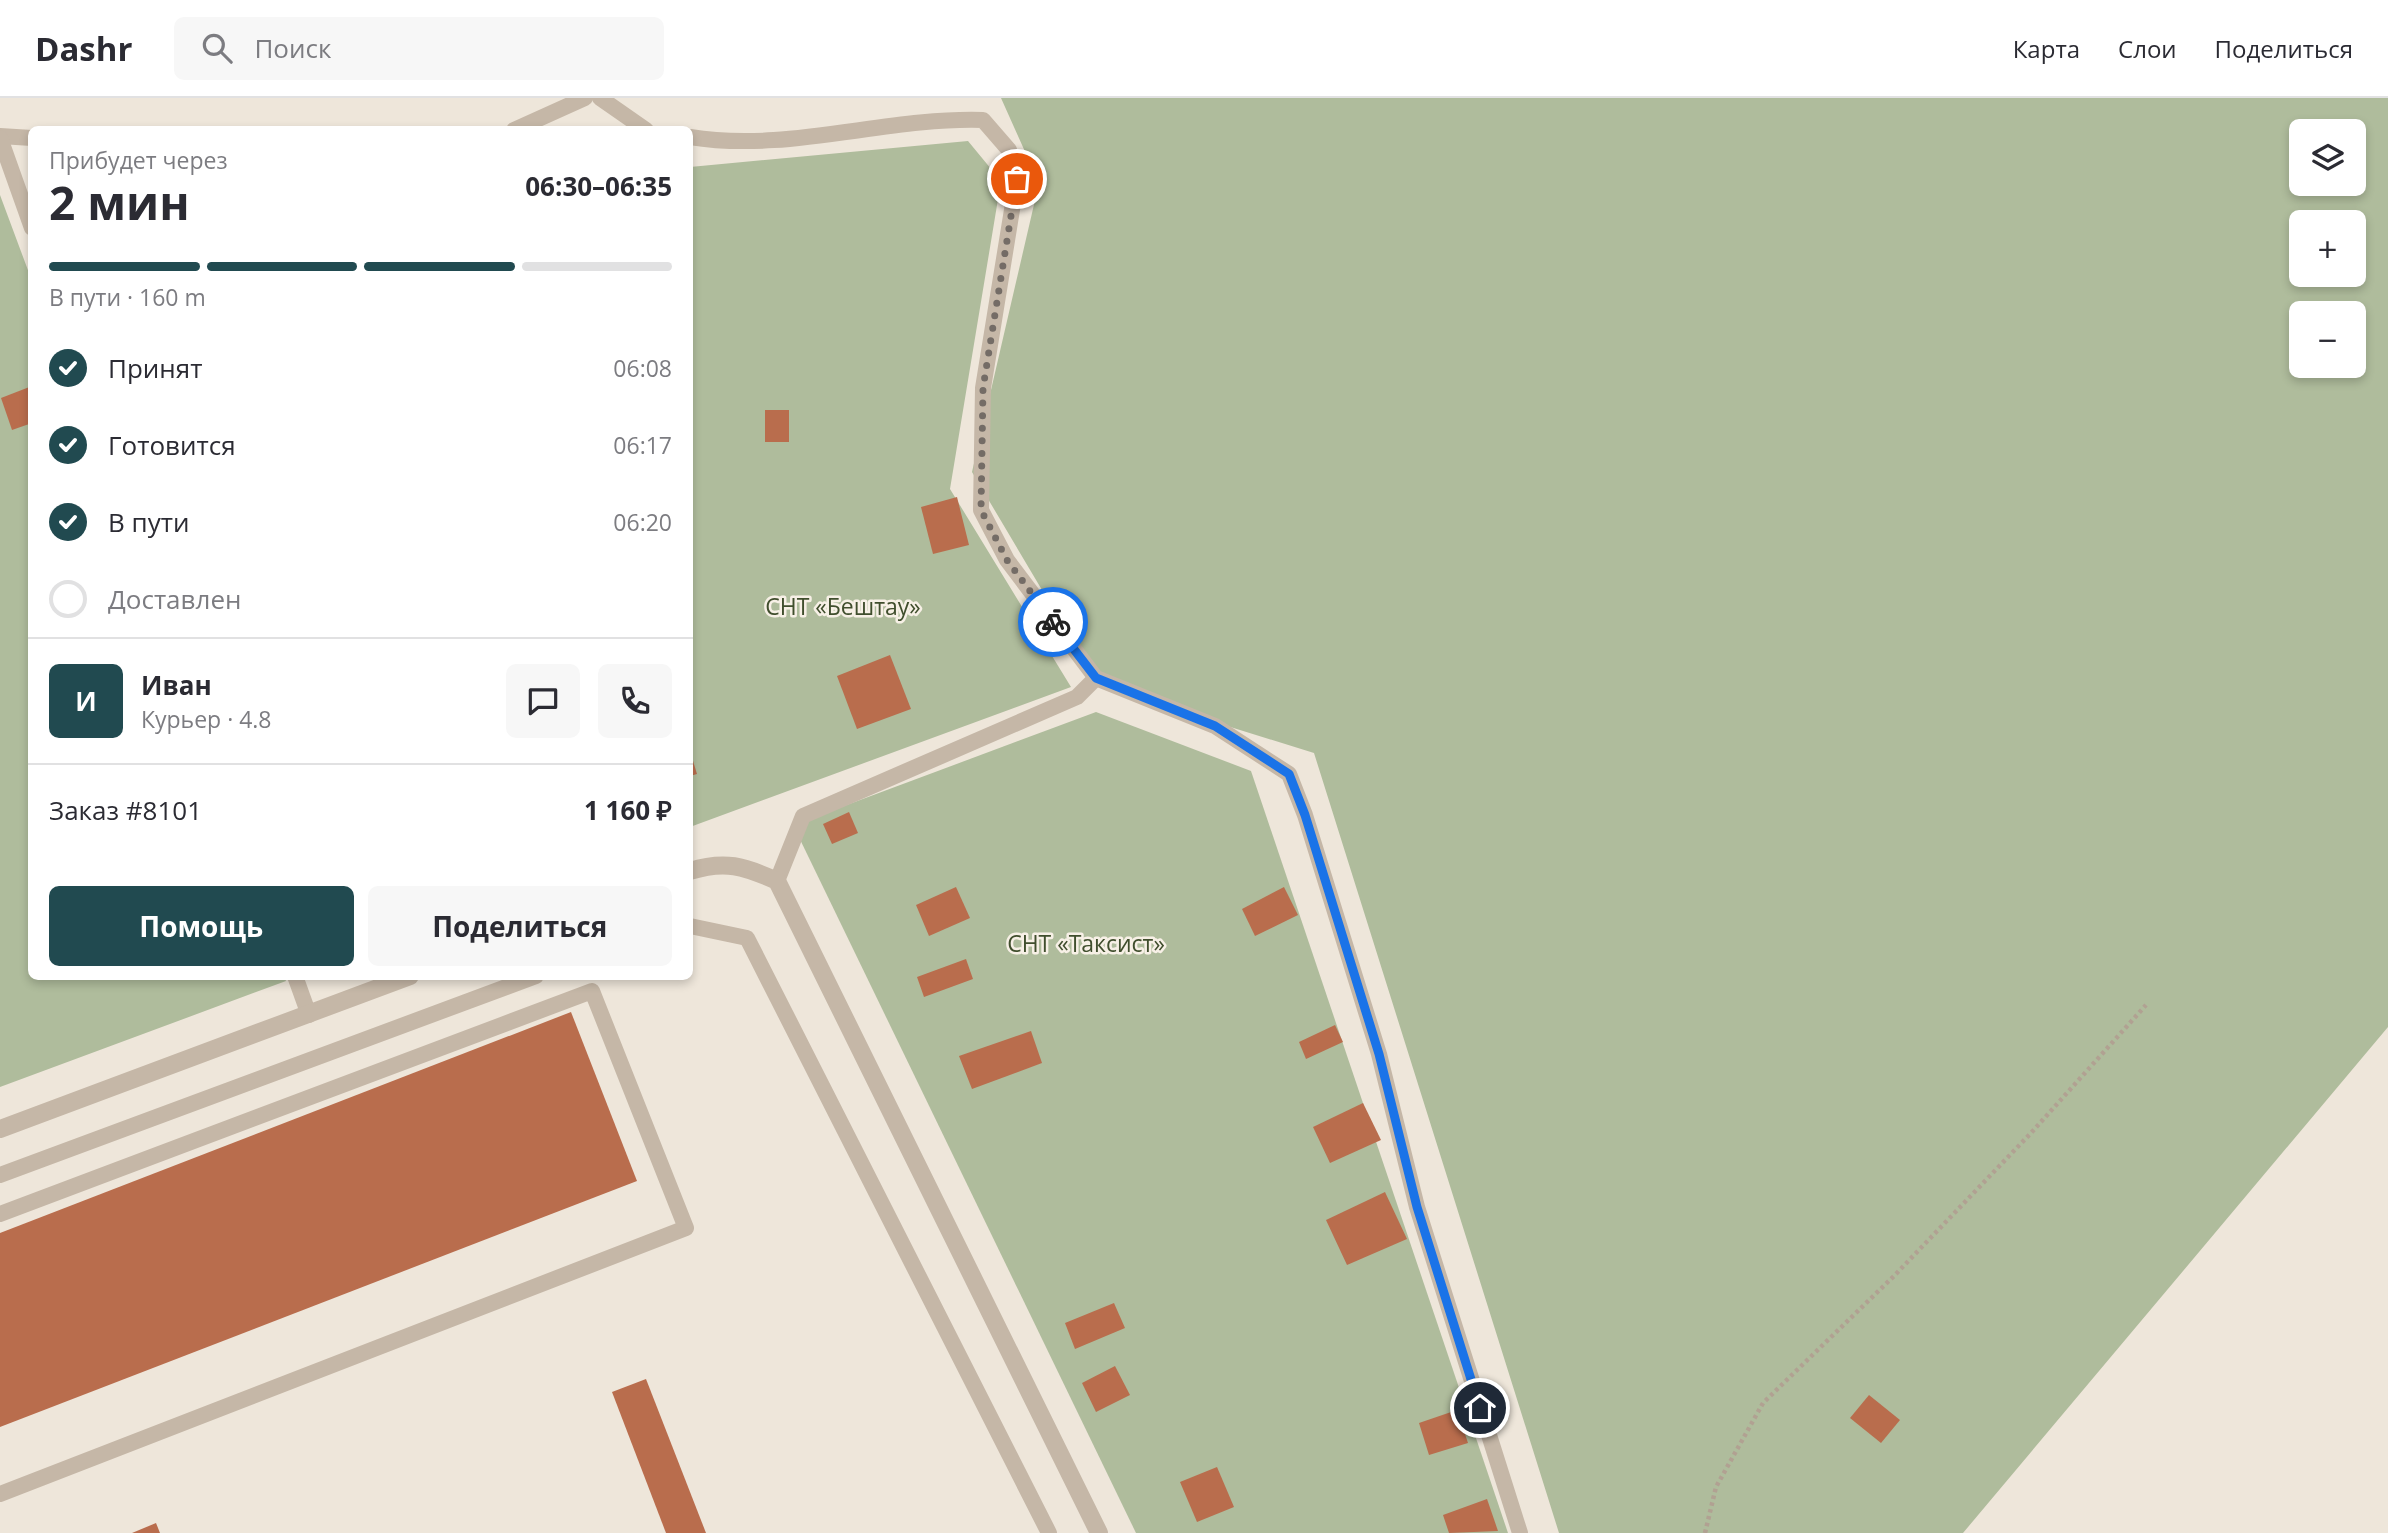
<!DOCTYPE html>
<html lang="ru">
<head>
<meta charset="utf-8">
<style>
	:root { --surface:#fff; --page:#f7f7f7; --text:#2b2b33; --muted:#7c7c81; --line:#e1e1e2; --accent:#214a50 }
	body { margin:0; font-family:"Open Sans",sans-serif; background:var(--page); color:var(--text); height:100vh; display:flex; flex-direction:column; font-size:26px; white-space:nowrap }
	* { box-sizing:border-box; margin:0 }
	p { font-size:23px; color:var(--muted) }
	.icon { flex:none; width:38px; height:38px; fill:none; stroke:currentColor; stroke-width:2; stroke-linecap:round; stroke-linejoin:round }
	.map { position:relative; flex:1; overflow:hidden }
	.side { position:absolute; left:28px; top:28px; width:665px; height:854px; display:flex; flex-direction:column; background:var(--surface); border-radius:10px; box-shadow:0 4px 10px #0003 }
	.side>* { flex:none }
	.tools { position:absolute; left:2289px; top:21px; display:grid; gap:14px }
	.tools a { display:grid; place-items:center; width:77px; height:77px; border-radius:10px; background:var(--surface); box-shadow:0 4px 10px #0003; font-size:35px }
	.pin { position:absolute; display:grid; place-items:center; width:60px; height:60px; color:#fff; margin:-30px; border:4px solid #fff; border-radius:50%; box-shadow:0 2px 7px #0007 }
	.courier { position:absolute; display:grid; place-items:center; width:70px; height:70px; margin:-35px; border:5px solid #1a73e8; border-radius:50%; background:#fff; color:#222; box-shadow:0 2px 9px #0007 }
	.overview em { font-style:normal; font-weight:700 }
	.overview div { display:flex; flex-direction:column-reverse }
	.overview { display:flex; align-items:center; justify-content:space-between; height:119px; padding:0 21px }
	h1 { font-size:46px; font-weight:700; line-height:52px }
	.bar { display:grid; grid-template-columns:repeat(4,1fr); gap:10px 7px; align-content:center; height:84px; padding:0 21px }
	.bar i { height:9px; border-radius:5px; background:var(--line) }
	.bar .selected { background:var(--accent) }
	.bar p { grid-column:span 4 }
	.line { display:flex; align-items:center; gap:18px; padding:0 21px; border-top:2px solid var(--line) }
	.line div { flex:1 }
	.round { display:grid; place-items:center; flex:none; width:74px; height:74px; border-radius:10px; background:var(--page) }
	ol { padding:0 21px; list-style:none }
	li { display:flex; align-items:center; gap:21px; height:77px }
	li p { margin-inline-start:auto }
	li .icon { padding:7px; border-radius:50%; background:var(--accent); color:#fff; stroke-width:4 }
	li:last-child { color:var(--muted) }
	li i { width:38px; height:38px; border:4px solid var(--line); border-radius:50% }
	.action { display:flex; gap:14px; margin-top:auto; padding:14px 21px }
	.action a { flex:1; height:80px; border-radius:10px; background:var(--accent); color:#fff; font-size:28px; font-weight:700; line-height:80px; text-align:center }
	.action a+a { background:var(--page); color:var(--text) }
	header { display:flex; align-items:center; gap:42px; box-sizing:border-box; height:98px; padding:0 35px; background:var(--surface); border-bottom:2px solid var(--line) }
	header strong { font-size:33px }
	nav { display:flex; gap:38px; margin-inline-start:auto; font-size:24px }
	.search { width:490px; height:63px; background:var(--page); display:flex; align-items:center; gap:18px; box-sizing:border-box; padding:0 24px; border-radius:10px; color:var(--muted); font-size:26px }
	.map>svg:first-child { display:block }
	.green { fill:#afbc9c; fill-rule:evenodd }
	.building { fill:#b96d4d }
	.lines { fill:none; stroke-linecap:round; stroke-linejoin:round }
	.path { stroke:#b1a192; stroke-width:4.5; stroke-dasharray:3.5 3.5; stroke-linecap:butt }
	.lane { stroke:#c5b7a7; stroke-width:16 }
	.street { stroke:#c5b7a7; stroke-width:18 }
	.done { stroke:#746c66; stroke-width:7; stroke-dasharray:0 12.6 }
	.route { stroke:#1a73e8; stroke-width:9 }
	.labels { text-anchor:middle; stroke-width:5; stroke-linejoin:round; paint-order:stroke }
	.park-label { font-size:23px; fill:#404e2d; stroke:#f7f0e6 }
</style>
</head>
<body>
<header>
<strong>Dashr</strong>
<div class="search"><svg class="icon" aria-label="search" viewBox="0 0 24 24"><circle cx="10" cy="10" r="6"/><path d="M15 15l6 6"/></svg>Поиск</div>
<nav><a>Карта</a><a>Слои</a><a>Поделиться</a></nav>
</header>
<div class="map">
<svg width="2388" height="1435" viewBox="0 0 2388 1435">
	<rect width="100%" height="100%" fill="#eee6da"/>
	<g class="green">
		<path d="M1001,0H2388V929L1963,1435H1559L1314,655L1099,588L972,374L1039,85ZM2301,33H2354V86H2301ZM2301,124H2354V177H2301ZM2301,215H2354V268H2301Z"/>
		<path d="M968,43L1001,83L950,391L1071,589L690,729V69Z"/>
		<path d="M0,97L32,183V878H284L286,883L0,989Z"/>
		<path d="M1096,614L1251,673L1508,1435H1136L793,727Z"/>
	</g>
	<g class="building">
		<path d="M32,288V325L12,332L1,300Z"/>
		<rect x="765" y="312" width="24" height="32"/>
		<path d="M957,399L969,447L933,456L921,409Z"/>
		<path d="M890,557L911,611L857,631L837,578Z"/>
		<path d="M690,653L697,676L690,678Z"/>
		<path d="M849,714L858,735L832,746L823,726Z"/>
		<path d="M956,789L970,820L929,838L916,807Z"/>
		<path d="M1284,789L1298,817L1255,838L1242,811Z"/>
		<path d="M966,861L973,881L924,899L917,879Z"/>
		<path d="M571,914L637,1083L0,1329V1135Z"/>
		<path d="M1335,927L1343,944L1306,961L1299,944Z"/>
		<path d="M1031,933L1042,965L972,991L959,958Z"/>
		<path d="M1363,1005L1381,1042L1330,1065L1313,1029Z"/>
		<path d="M1385,1094L1407,1141L1347,1167L1326,1122Z"/>
		<path d="M1114,1205L1125,1230L1075,1251L1065,1225Z"/>
		<path d="M1115,1268L1130,1297L1096,1314L1082,1285Z"/>
		<path d="M646,1281L706,1435H666L612,1294Z"/>
		<path d="M1869,1297L1900,1322L1881,1345L1850,1320Z"/>
		<path d="M1457,1312L1468,1345L1429,1357L1419,1325Z"/>
		<path d="M1217,1369L1234,1409L1197,1424L1180,1384Z"/>
		<path d="M1487,1401L1498,1433L1449,1435L1443,1417Z"/>
		<path d="M156,1425L160,1435H132Z"/>
	</g>
	<g class="lines">
		<path class="path" d="M1705,1435L1716,1389L1763,1305L1894,1178L2031,1035L2146,907"/>
		<g class="lane">
			<path d="M600,0L646,32"/>
			<path d="M514,32L585,0"/>
			<path d="M0,38L32,40"/>
			<path d="M690,39C788,55 885,19 983,22L1009,52L1017,81L983,290L981,412L1007,462L1096,580L1215,628L1289,676L1305,717L1379,956L1417,1109L1520,1435"/>
			<path d="M0,40L32,130"/>
			<path d="M777,783L803,718L1077,599L1096,580"/>
			<path d="M690,828L747,840L1049,1435"/>
			<path d="M295,878L309,917"/>
			<path d="M0,1077L536,878"/>
			<path d="M0,1116L592,893L686,1130L0,1396"/>
		</g>
		<g class="street">
			<path d="M690,773C725,762 744,768 777,783L1099,1435"/>
			<path d="M0,1031L410,878"/>
		</g>
	</g>
	<g class="lines">
		<path class="done" d="M1017,81L983,290L981,412L1007,462L1053,524"/>
		<path class="route" d="M1053,524L1096,580L1215,628L1289,676L1305,717L1379,956L1417,1109L1480,1310"/>
	</g>
	<g class="labels">
		<g class="park-label">
			<text x="843" y="517">СНТ «Бештау»</text>
			<text x="1086" y="854">СНТ «Таксист»</text>
		</g>
	</g>
</svg>
<div class="tools">
<a><svg class="icon" aria-label="layers" viewBox="0 0 24 24"><path d="M12 4l9 5-9 5-9-5zM3 14l9 5 9-5"/></svg></a>
<a>+</a>
<a>−</a>
</div>
<div class="pin" style="left:1017px;top:81px;background:#ea580c"><svg class="icon" aria-label="bag" viewBox="0 0 24 24"><path d="M5 8h14l-1 12H6zM9 8a3 3 0 0 1 6 0"/></svg></div>
<div class="pin" style="left:1480px;top:1310px;background:#1f2937"><svg class="icon" aria-label="home" viewBox="0 0 24 24"><path d="M3 11l9-7 9 7M6 9v11h12V9"/></svg></div>
<div class="courier" style="left:1053px;top:524px"><svg class="icon" aria-label="bike" viewBox="0 0 24 24"><circle cx="6" cy="16" r="4"/><circle cx="18" cy="16" r="4"/><path d="M6 16l4-8h5l3 8M10 8l3 8H6M13 5h3"/></svg></div>
<section class="side">
<div class="overview"><div><h1>2 мин</h1><p>Прибудет через</p></div><em>06:30–06:35</em></div>
<div class="bar"><i class="selected"></i><i class="selected"></i><i class="selected"></i><i></i><p>В пути · 160 m</p></div>
<ol>
<li><svg class="icon" aria-label="check" viewBox="0 0 24 24"><path d="M5 12l5 5 9-10"/></svg>Принят<p>06:08</p></li>
<li><svg class="icon" aria-label="check" viewBox="0 0 24 24"><path d="M5 12l5 5 9-10"/></svg>Готовится<p>06:17</p></li>
<li><svg class="icon" aria-label="check" viewBox="0 0 24 24"><path d="M5 12l5 5 9-10"/></svg>В пути<p>06:20</p></li>
<li><i></i>Доставлен</li>
</ol>
<div class="line" style="height:126px"><b class="round" style="background:var(--accent);color:#fff">И</b><div><b>Иван</b><p>Курьер · 4.8</p></div><a class="round"><svg class="icon" aria-label="chat" viewBox="0 0 24 24"><path d="M4 5h16v11H9l-5 4z"/></svg></a><a class="round"><svg class="icon" aria-label="phone" viewBox="0 0 24 24"><path d="M5 4h4l2 5-3 2q2 4 5 5l2-3 5 2v4C11 20 4 13 5 4z"/></svg></a></div>
<div class="line" style="height:91px"><div>Заказ #8101</div><b>1 160 ₽</b></div>
<div class="action"><a>Помощь</a><a>Поделиться</a></div>
</section>
</div>
</body>
</html>
